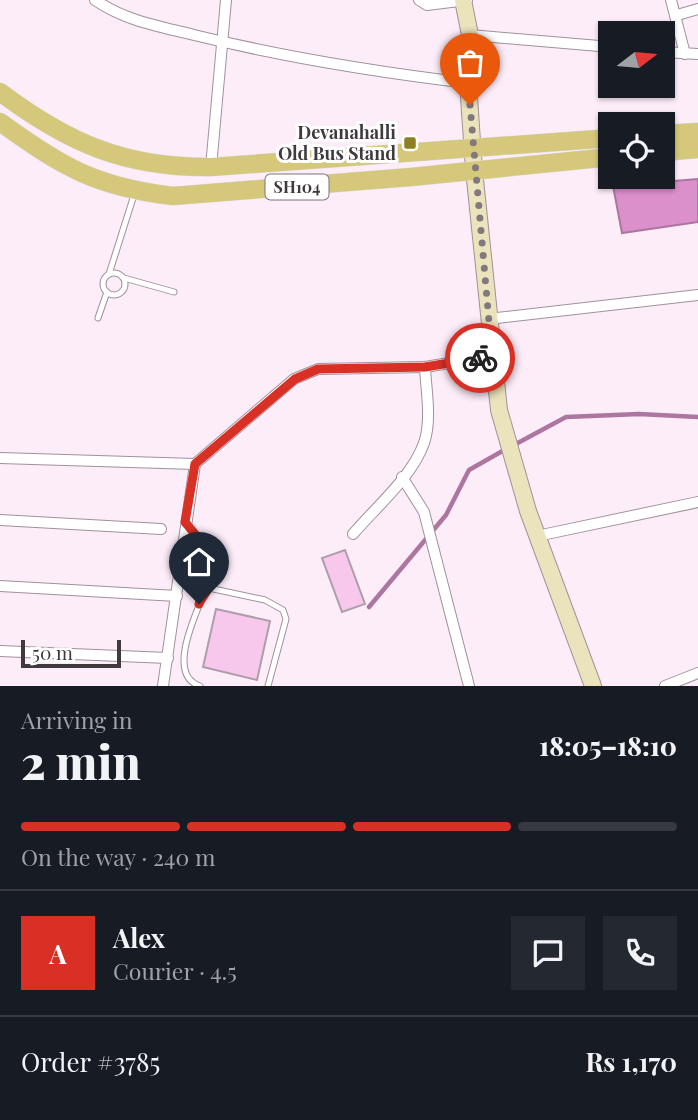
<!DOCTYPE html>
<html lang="en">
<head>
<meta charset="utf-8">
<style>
	:root { --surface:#171b24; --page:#242831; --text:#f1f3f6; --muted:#9ea1a6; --line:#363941; --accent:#d93025 }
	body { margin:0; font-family:"Playfair Display",serif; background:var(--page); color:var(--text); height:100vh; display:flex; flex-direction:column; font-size:26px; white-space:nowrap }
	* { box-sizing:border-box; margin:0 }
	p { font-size:23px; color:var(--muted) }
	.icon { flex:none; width:38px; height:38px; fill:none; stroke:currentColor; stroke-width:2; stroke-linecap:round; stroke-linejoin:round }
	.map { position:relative; height:686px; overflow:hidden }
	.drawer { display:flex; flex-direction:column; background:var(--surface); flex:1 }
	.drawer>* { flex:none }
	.needle { width:46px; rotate:74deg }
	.fabs { position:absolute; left:598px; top:21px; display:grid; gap:14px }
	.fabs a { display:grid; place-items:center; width:77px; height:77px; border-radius:0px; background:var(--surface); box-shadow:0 2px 5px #0004; font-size:35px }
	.scale { position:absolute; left:21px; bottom:18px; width:100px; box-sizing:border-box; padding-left:7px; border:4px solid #403a3e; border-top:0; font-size:19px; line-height:24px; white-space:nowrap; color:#403a3e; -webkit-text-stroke:5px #fff; paint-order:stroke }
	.pin { position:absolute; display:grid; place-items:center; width:60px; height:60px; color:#fff; margin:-72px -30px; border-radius:50% 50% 50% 0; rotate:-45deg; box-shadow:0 0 7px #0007 }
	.pin .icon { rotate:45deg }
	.courier { position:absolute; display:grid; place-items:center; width:70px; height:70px; margin:-35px; border:5px solid #d93025; border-radius:50%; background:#fff; color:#222; box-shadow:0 2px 9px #0007 }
	.summary em { font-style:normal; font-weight:800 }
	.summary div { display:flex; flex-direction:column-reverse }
	.summary { display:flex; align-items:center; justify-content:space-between; height:119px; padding:0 21px }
	h1 { font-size:46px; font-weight:800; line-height:52px }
	.bar { display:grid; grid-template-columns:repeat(4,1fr); gap:10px 7px; align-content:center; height:84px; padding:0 21px }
	.bar i { height:9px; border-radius:5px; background:var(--line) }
	.bar .on { background:var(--accent) }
	.bar p { grid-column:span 4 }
	.line { display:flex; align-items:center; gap:18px; padding:0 21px; border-top:2px solid var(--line) }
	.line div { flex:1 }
	.round { display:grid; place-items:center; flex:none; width:74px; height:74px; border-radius:0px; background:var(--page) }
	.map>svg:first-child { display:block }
	.water { fill:#db8fcb; stroke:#ac76a1; stroke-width:2 }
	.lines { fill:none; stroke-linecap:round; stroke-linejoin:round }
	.stream { stroke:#ac76a1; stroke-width:4.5 }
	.building { fill:#f7c7ec; stroke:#ad9fa9; stroke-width:2 }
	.lane-casing { stroke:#9f919c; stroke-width:7 }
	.street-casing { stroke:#9f919c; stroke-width:12 }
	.secondary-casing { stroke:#9f919c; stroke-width:18 }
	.primary-casing { stroke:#d9d8d8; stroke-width:19 }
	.lane { stroke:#fff; stroke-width:5 }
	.street { stroke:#fff; stroke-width:10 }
	.secondary { stroke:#eae3bc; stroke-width:16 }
	.primary { stroke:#d5c87a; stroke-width:18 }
	.done { stroke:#82797f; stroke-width:7; stroke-dasharray:0 12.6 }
	.route { stroke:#d93025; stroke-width:9 }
	.poi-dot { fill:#8e7e24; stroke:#fff; stroke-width:2.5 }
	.labels { text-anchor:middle; stroke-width:6; stroke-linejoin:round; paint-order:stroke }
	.shield { fill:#fff; stroke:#797578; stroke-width:2 }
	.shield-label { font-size:16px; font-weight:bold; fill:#403a3e }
	.poi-label { font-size:18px; font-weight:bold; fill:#403a3e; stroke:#fff; text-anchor:end }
</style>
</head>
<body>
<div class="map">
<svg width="698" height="686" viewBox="0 0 698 686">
	<rect width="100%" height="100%" fill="#fdedf9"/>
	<path class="water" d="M698,179V222L622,233L613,186Z"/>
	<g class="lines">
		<g class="stream">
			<path d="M514,445L566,417L639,414L698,417"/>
			<path d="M369,607L446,515L469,470L506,449"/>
		</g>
	</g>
	<g class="building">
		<path d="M345,550L365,604L342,612L322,558Z"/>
		<path d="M216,609L270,621L257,680L203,667Z"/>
	</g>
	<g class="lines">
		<defs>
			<g id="lane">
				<circle cx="114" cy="284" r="11"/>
				<path d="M109,274L134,195"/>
				<path d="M124,278L174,292"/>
				<path d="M98,318L107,292"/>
				<path d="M187,524L211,555L214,567C209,590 159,673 200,686"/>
				<path d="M209,588L265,600L283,610L286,619L268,686"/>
			</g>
			<g id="street">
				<path d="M95,0C126,21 158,26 194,35C284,57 376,72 468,83"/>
				<path d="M419,0L427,5L467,0"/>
				<path d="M671,0L685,54"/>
				<path d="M677,15L698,9"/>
				<path d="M470,35L611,47"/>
				<path d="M663,52L698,54"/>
				<path d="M211,167L226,0"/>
				<path d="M488,319L698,295"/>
				<path d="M0,458L195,464"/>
				<path d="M402,477L424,512L469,686"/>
				<path d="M0,520L161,529"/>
				<path d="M353,534C376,507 412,477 424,443C432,420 426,390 425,367"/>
				<path d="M537,536L698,502"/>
				<path d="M0,586L177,596"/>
				<path d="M0,651L168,658"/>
				<path d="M163,686L195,464L294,379L318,369L425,367L492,356"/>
				<path d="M665,686L698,673"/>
			</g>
			<path id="secondary" d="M463,0L470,35L468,83L474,170L499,410L528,511L593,686"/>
			<g id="primary">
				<path d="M0,92C68,143 125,168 211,167L611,138"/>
				<path d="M0,122C62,167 96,187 173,196L411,177L611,157"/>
				<path d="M663,134L698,132"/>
				<path d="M663,152L698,149"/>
			</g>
		</defs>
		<use href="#lane" class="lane-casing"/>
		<use href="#street" class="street-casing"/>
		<use href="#secondary" class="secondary-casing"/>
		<use href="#primary" class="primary-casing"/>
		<use href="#lane" class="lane"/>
		<use href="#street" class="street"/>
		<use href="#secondary" class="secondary"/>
		<use href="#primary" class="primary"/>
	</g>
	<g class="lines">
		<path class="done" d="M470,105L492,356L480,358"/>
		<path class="route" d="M199,604C202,597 207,592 210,585C221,559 200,541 185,522L195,464L295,379L318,369L425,367L480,358"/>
	</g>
	<rect class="poi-dot" x="403" y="136" width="14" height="14" rx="3.5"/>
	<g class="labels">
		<rect class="shield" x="265.5" y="174.5" width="63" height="25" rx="5"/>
		<g class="shield-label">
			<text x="297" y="193">SH104</text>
		</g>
		<g class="poi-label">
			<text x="396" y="139">Devanahalli<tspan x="396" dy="21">Old Bus Stand</tspan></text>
		</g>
	</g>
</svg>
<div class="fabs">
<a><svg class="needle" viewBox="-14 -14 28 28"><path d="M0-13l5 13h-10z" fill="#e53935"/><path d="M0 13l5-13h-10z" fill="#9ea1a6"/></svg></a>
<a><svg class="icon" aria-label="locate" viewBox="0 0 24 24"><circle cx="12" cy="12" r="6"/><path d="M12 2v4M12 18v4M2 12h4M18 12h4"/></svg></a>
</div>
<div class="scale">50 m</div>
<div class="pin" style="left:470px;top:105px;background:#ea580c"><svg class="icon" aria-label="bag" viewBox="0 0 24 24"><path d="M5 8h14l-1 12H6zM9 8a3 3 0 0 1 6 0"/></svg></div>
<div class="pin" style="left:199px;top:604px;background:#1f2937"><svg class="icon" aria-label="home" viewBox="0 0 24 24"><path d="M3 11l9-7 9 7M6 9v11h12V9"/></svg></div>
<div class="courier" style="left:480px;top:358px"><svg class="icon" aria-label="bike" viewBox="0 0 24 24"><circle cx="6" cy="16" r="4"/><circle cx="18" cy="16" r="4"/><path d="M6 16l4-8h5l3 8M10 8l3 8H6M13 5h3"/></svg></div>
</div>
<section class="drawer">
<div class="summary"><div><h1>2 min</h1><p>Arriving in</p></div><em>18:05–18:10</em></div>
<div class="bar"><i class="on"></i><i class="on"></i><i class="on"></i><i></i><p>On the way · 240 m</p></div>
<div class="line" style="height:126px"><b class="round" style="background:var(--accent);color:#fff">A</b><div><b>Alex</b><p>Courier · 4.5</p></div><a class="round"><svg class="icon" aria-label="chat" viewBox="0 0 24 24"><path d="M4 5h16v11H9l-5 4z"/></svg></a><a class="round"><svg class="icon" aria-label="phone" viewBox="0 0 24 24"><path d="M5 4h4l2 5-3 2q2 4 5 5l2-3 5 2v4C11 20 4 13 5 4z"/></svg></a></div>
<div class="line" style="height:91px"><div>Order #3785</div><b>Rs 1,170</b></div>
</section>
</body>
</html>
